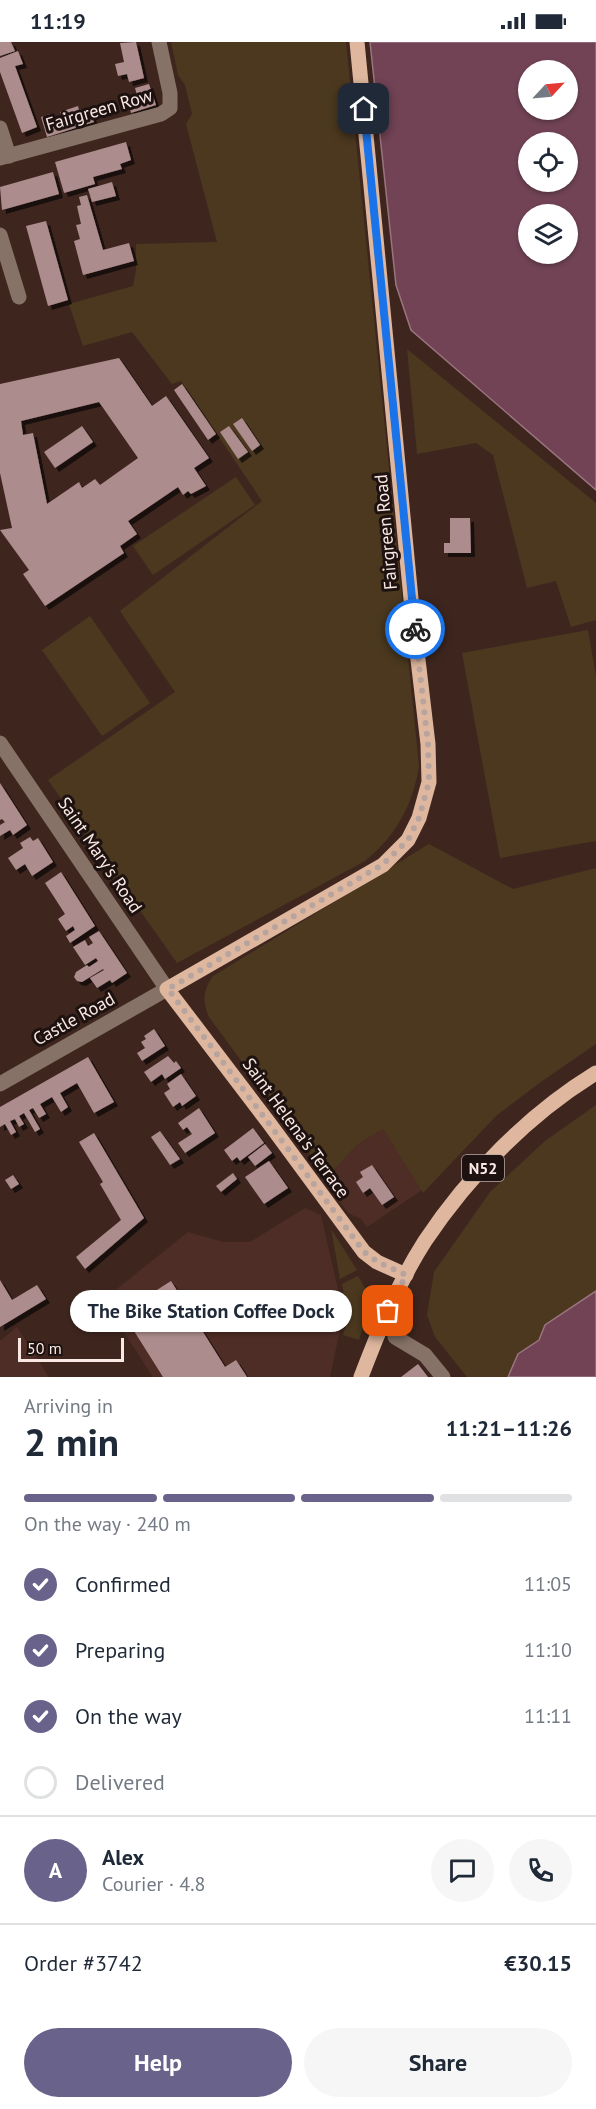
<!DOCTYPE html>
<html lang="en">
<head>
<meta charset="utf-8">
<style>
	:root { --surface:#fff; --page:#f6f6f7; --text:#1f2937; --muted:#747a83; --line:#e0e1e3; --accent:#69628b }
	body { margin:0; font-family:"PT Sans",sans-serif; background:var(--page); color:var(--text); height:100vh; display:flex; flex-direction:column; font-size:22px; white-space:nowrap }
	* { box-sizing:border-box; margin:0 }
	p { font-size:20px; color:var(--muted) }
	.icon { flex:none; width:33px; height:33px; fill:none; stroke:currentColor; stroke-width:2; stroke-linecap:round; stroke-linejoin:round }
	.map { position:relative; height:1335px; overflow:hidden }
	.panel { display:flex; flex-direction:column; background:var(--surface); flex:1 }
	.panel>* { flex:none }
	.needle { width:39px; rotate:64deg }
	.buttons { position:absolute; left:518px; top:18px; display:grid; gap:12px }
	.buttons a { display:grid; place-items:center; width:60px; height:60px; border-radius:50%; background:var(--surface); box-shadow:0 2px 4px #0004; font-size:30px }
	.scale { position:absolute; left:18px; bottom:15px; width:106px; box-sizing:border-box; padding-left:6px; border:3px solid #f9e8e3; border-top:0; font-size:16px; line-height:21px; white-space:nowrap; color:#f9e8e3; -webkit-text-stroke:4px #1d120f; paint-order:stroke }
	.pin { position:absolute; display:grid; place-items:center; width:51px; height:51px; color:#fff; margin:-26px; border-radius:12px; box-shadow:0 3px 9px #0006 }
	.courier { position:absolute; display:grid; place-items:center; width:60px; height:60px; margin:-30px; border:4px solid #1a73e8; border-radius:50%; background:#fff; color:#222; box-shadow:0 2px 8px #0007 }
	.bubble { position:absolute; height:42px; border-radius:21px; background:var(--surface); box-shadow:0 2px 4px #0004; font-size:20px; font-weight:800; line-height:42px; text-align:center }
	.head em { font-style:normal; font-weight:800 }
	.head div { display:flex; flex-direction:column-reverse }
	.head { display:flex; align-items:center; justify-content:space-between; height:102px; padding:0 24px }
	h1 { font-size:39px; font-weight:800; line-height:45px }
	.bar { display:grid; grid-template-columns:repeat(4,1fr); gap:9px 6px; align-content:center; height:72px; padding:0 24px }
	.bar i { height:8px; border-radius:4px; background:var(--line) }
	.bar .on { background:var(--accent) }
	.bar p { grid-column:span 4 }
	.line { display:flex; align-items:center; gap:15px; padding:0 24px; border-top:2px solid var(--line) }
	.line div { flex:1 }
	.round { display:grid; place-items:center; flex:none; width:63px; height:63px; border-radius:32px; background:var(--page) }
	ol { padding:0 24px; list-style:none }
	li { display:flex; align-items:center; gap:18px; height:66px }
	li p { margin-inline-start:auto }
	li .icon { padding:6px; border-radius:50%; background:var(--accent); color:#fff; stroke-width:4 }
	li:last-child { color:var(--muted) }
	li i { width:33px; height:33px; border:3px solid var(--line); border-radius:50% }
	.cta { display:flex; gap:12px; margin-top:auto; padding:12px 24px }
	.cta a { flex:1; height:69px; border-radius:36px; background:var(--accent); color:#fff; font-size:24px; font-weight:800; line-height:69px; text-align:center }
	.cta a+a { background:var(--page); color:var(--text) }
	.status { display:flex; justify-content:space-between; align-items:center; height:42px; padding:0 30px; background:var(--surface); direction:ltr }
	.status svg { height:16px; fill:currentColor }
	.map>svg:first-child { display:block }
	.built { fill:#4d2d25 }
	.green { fill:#4b381f }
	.water { fill:#714354; stroke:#9a747f; stroke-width:1.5; fill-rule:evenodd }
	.building { fill:#ad8c8d; fill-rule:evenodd; filter:url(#shadow) }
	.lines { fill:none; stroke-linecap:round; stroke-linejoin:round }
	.minor { stroke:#867266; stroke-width:15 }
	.major { stroke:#dfb79e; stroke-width:15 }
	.done { stroke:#b8a49e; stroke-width:6; stroke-dasharray:0 10.8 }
	.route { stroke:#1a73e8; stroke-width:8 }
	.labels { text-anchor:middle; stroke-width:6; stroke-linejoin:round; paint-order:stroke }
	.shield { fill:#1d120f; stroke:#b7a8a3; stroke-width:1.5 }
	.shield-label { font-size:16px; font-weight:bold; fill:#f9e8e3 }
	.street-label { font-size:18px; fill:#f9e8e3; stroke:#1d120f }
</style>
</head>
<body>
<div class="status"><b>11:19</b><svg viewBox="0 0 49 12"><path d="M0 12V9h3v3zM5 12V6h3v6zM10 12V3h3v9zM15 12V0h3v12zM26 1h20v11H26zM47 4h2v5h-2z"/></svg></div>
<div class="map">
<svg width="596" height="1335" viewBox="0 0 596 1335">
	<defs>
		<filter id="shadow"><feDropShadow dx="4" dy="4" stdDeviation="0" flood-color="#0009"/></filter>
	</defs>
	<rect width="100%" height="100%" fill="#3e261f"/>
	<g class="built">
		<path d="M383,1087L422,1148L367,1185L361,1177L348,1171L324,1137L357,1103Z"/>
		<path d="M305,1166L321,1173L340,1256L342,1278L330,1335H153L103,1258L188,1190L223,1200H250Z"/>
		<path d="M17,1285L49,1335H0V1299Z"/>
	</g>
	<g class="green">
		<path d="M171,0H346L419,724C413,763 396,794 365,819L177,921L48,738L175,650L120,569L262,459L181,339L172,342L132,290L83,304L69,262L133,244L136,228V202L217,200L186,82L192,72L185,43L178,33Z"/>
		<path d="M407,307L596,461V578L571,585L556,539L527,546L493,413L476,401L417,412Z"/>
		<path d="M236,435L255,463L153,533L133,504Z"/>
		<path d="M90,574L150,661L102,694L42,608Z"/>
		<path d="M588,588L596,634V799L500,816L462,611Z"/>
		<path d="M429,802L513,847L596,826V1002L538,1042L496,1074L423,1151L383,1087L357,1103L327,1135L209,975C202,960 203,948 213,934Z"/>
		<path d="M596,1063V1249L545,1283L539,1298L518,1312L508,1335H467L435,1295L427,1273L434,1230L490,1150L545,1099Z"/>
		<path d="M331,1187L357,1228L340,1237Z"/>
		<path d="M358,1234C376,1264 369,1266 359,1298L343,1293L348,1277L342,1242Z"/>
	</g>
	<g class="water">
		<path d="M370,0H596V448L411,288L396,243ZM528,28H567V68H528ZM528,100H567V140H528ZM528,172H567V212H528Z"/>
		<path d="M596,1249V1335H508L518,1312L539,1298L545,1283Z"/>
	</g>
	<g class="building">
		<path d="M0,0H11L15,9L0,14Z"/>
		<path d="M136,0L144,36L129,40L127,32L118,34L115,22L124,20L120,1Z"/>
		<path d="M18,9L23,22L15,24L37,85L22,91L0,30V16Z"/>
		<path d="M149,42L156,63L131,71L127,56L137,53L135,46Z"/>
		<path d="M78,64L79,68L89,65L94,80L47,95L41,75L50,72L52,77L61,74L60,70Z"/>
		<path d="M126,100L131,118L120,122L122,127L93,135L95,142L64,151L55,120Z"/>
		<path d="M53,130L59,152L2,168L0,145Z"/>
		<path d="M112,140L116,154L92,160L88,147Z"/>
		<path d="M87,153L103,208L129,201L134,219L83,233L74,199L80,197L76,183L81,182L77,164L81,163L79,155Z"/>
		<path d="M46,179L68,258L48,264L26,184Z"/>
		<path d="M119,316L152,364L166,354L209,416L194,426L206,444L191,452L188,449L183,453L178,445L128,479L137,492L120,504L124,511L45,564L23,532L29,528L0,488L12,486L0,431V342ZM99,360L138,416L100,443L95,437L82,446L79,440L47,462L33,391L23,393L21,379Z"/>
		<path d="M182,342L216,392L208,398L174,348Z"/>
		<path d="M242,376L260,403L252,409L233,382Z"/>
		<path d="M82,384L93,400L55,426L44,410Z"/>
		<path d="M229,384L248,410L238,417L220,390Z"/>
		<path d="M450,476H470L471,511H444V501H450Z"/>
		<path d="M0,741L27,783L13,793L10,788L0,794V783L5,780L2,777L0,778Z"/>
		<path d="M30,795L33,799L38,796L53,820L32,834L25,822L16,828L8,816L23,806L20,801Z"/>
		<path d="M61,830L95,884L70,901L66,894L75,888L73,884L66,889L58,877L65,872L45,841Z"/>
		<path d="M99,889L127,931L112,941L110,938L97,946L90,936L104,928L103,927L82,940L77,939L74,935L76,930L87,923L89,925L98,919L96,916L85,923L73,905L85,898L88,904L93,901L89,895Z"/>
		<path d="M154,987L165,1004L142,1019L137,1011L145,1006L141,1000L146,997L144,994Z"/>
		<path d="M168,1014L174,1021L176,1019L181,1026L165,1037L162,1032L151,1040L144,1030Z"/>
		<path d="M88,1015L114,1060L94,1071L77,1041L60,1051L68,1065L61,1070L52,1055L40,1062L46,1072L39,1076L33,1066L29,1068L40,1087L35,1090L24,1071L19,1074L24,1082L19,1085L15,1077L10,1079L16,1090L11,1093L5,1082L0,1085V1065Z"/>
		<path d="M181,1032L196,1054L182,1064L180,1060L173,1065L164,1051L170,1047L167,1042Z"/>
		<path d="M199,1066L215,1091L185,1111L178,1101L192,1092L187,1085L183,1088L178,1081Z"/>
		<path d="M253,1086L264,1101L240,1119L237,1115L232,1119L224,1108Z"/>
		<path d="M160,1089L180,1117L170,1123L151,1095Z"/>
		<path d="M94,1091L144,1176L85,1227L76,1215L121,1178L100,1142L103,1140L79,1100Z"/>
		<path d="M265,1102L272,1111L255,1124L248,1115Z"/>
		<path d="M269,1119L288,1146L264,1162L245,1135Z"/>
		<path d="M372,1123L394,1155L382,1163L370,1146L363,1151L356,1140L363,1135L360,1130Z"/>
		<path d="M233,1131L237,1137L221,1150L216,1144Z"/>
		<path d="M13,1133L19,1142L11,1147L5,1138Z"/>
		<path d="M0,1238L12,1258L37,1243L46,1257L0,1285Z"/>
		<path d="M171,1239L225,1325L236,1318L247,1335H163L117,1262L133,1252L138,1260Z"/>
		<path d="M418,1322L428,1335H401Z"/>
	</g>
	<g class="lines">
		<g class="minor">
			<path d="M0,86L9,114"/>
			<path d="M0,116L161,72L170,66V51L159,0"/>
			<path d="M0,193L19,255"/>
			<path d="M0,701L167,947L0,1042"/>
			<path d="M395,1295L425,1313L443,1335"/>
		</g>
		<g class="major">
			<path d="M357,0L412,567L428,702L429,740L419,776L408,798L383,823L167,947L269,1081L364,1210L377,1220L406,1233"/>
			<path d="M361,1335C379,1288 398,1241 425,1199C469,1133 529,1072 596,1031"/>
		</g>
	</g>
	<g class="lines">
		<path class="done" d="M388,1269L406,1233L378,1220L364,1210L291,1111L168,947L382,823L408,798L419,776L429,740L428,702L415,587"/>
		<path class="route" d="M364,67L415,587"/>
	</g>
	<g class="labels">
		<rect class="shield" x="462" y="1113" width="42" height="26" rx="4.5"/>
		<g class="shield-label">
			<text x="483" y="1132">N52</text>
		</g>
		<g class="street-label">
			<text transform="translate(99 68) rotate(-16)" y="6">Fairgreen Row</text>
			<text transform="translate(386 490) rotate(-95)" y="6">Fairgreen Road</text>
			<text transform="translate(100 813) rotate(56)" y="6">Saint Mary's Road</text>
			<text transform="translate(74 977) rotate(-29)" y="6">Castle Road</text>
			<text transform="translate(296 1086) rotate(54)" y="6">Saint Helena's Terrace</text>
		</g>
	</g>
</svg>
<div class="buttons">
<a><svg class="needle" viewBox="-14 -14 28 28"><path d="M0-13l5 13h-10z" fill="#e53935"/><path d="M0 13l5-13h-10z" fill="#747a83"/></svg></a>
<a><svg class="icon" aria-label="locate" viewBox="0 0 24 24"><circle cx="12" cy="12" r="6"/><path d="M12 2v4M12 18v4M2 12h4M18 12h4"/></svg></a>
<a><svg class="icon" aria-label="layers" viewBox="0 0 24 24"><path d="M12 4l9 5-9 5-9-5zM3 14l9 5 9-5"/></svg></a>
</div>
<div class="scale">50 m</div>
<div class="pin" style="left:388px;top:1269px;background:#ea580c"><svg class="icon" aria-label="bag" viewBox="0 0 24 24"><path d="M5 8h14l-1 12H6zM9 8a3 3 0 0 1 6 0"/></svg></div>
<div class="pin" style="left:364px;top:67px;background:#1f2937"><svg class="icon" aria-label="home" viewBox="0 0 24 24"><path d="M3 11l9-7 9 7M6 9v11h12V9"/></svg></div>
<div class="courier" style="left:415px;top:587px"><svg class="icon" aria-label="bike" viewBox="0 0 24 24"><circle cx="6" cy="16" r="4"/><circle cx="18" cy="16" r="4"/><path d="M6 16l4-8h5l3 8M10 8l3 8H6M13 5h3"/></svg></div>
<div class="bubble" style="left:70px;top:1248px;width:282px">The Bike Station Coffee Dock</div>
</div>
<section class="panel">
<div class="head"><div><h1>2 min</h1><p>Arriving in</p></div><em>11:21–11:26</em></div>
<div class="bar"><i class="on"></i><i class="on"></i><i class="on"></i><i></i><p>On the way · 240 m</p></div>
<ol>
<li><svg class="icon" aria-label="check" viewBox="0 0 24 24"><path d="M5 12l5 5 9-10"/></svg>Confirmed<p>11:05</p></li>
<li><svg class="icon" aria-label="check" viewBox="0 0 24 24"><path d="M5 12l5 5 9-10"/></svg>Preparing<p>11:10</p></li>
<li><svg class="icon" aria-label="check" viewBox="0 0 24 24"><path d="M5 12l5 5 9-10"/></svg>On the way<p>11:11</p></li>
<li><i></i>Delivered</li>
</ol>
<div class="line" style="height:108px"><b class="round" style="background:var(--accent);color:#fff">A</b><div><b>Alex</b><p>Courier · 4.8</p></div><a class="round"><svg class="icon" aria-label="chat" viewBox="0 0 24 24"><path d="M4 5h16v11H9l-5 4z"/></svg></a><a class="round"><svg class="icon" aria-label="phone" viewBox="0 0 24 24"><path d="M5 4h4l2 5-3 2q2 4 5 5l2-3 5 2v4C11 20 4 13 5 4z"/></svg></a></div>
<div class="line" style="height:78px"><div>Order #3742</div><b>€30.15</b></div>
<div class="cta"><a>Help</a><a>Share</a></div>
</section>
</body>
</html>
